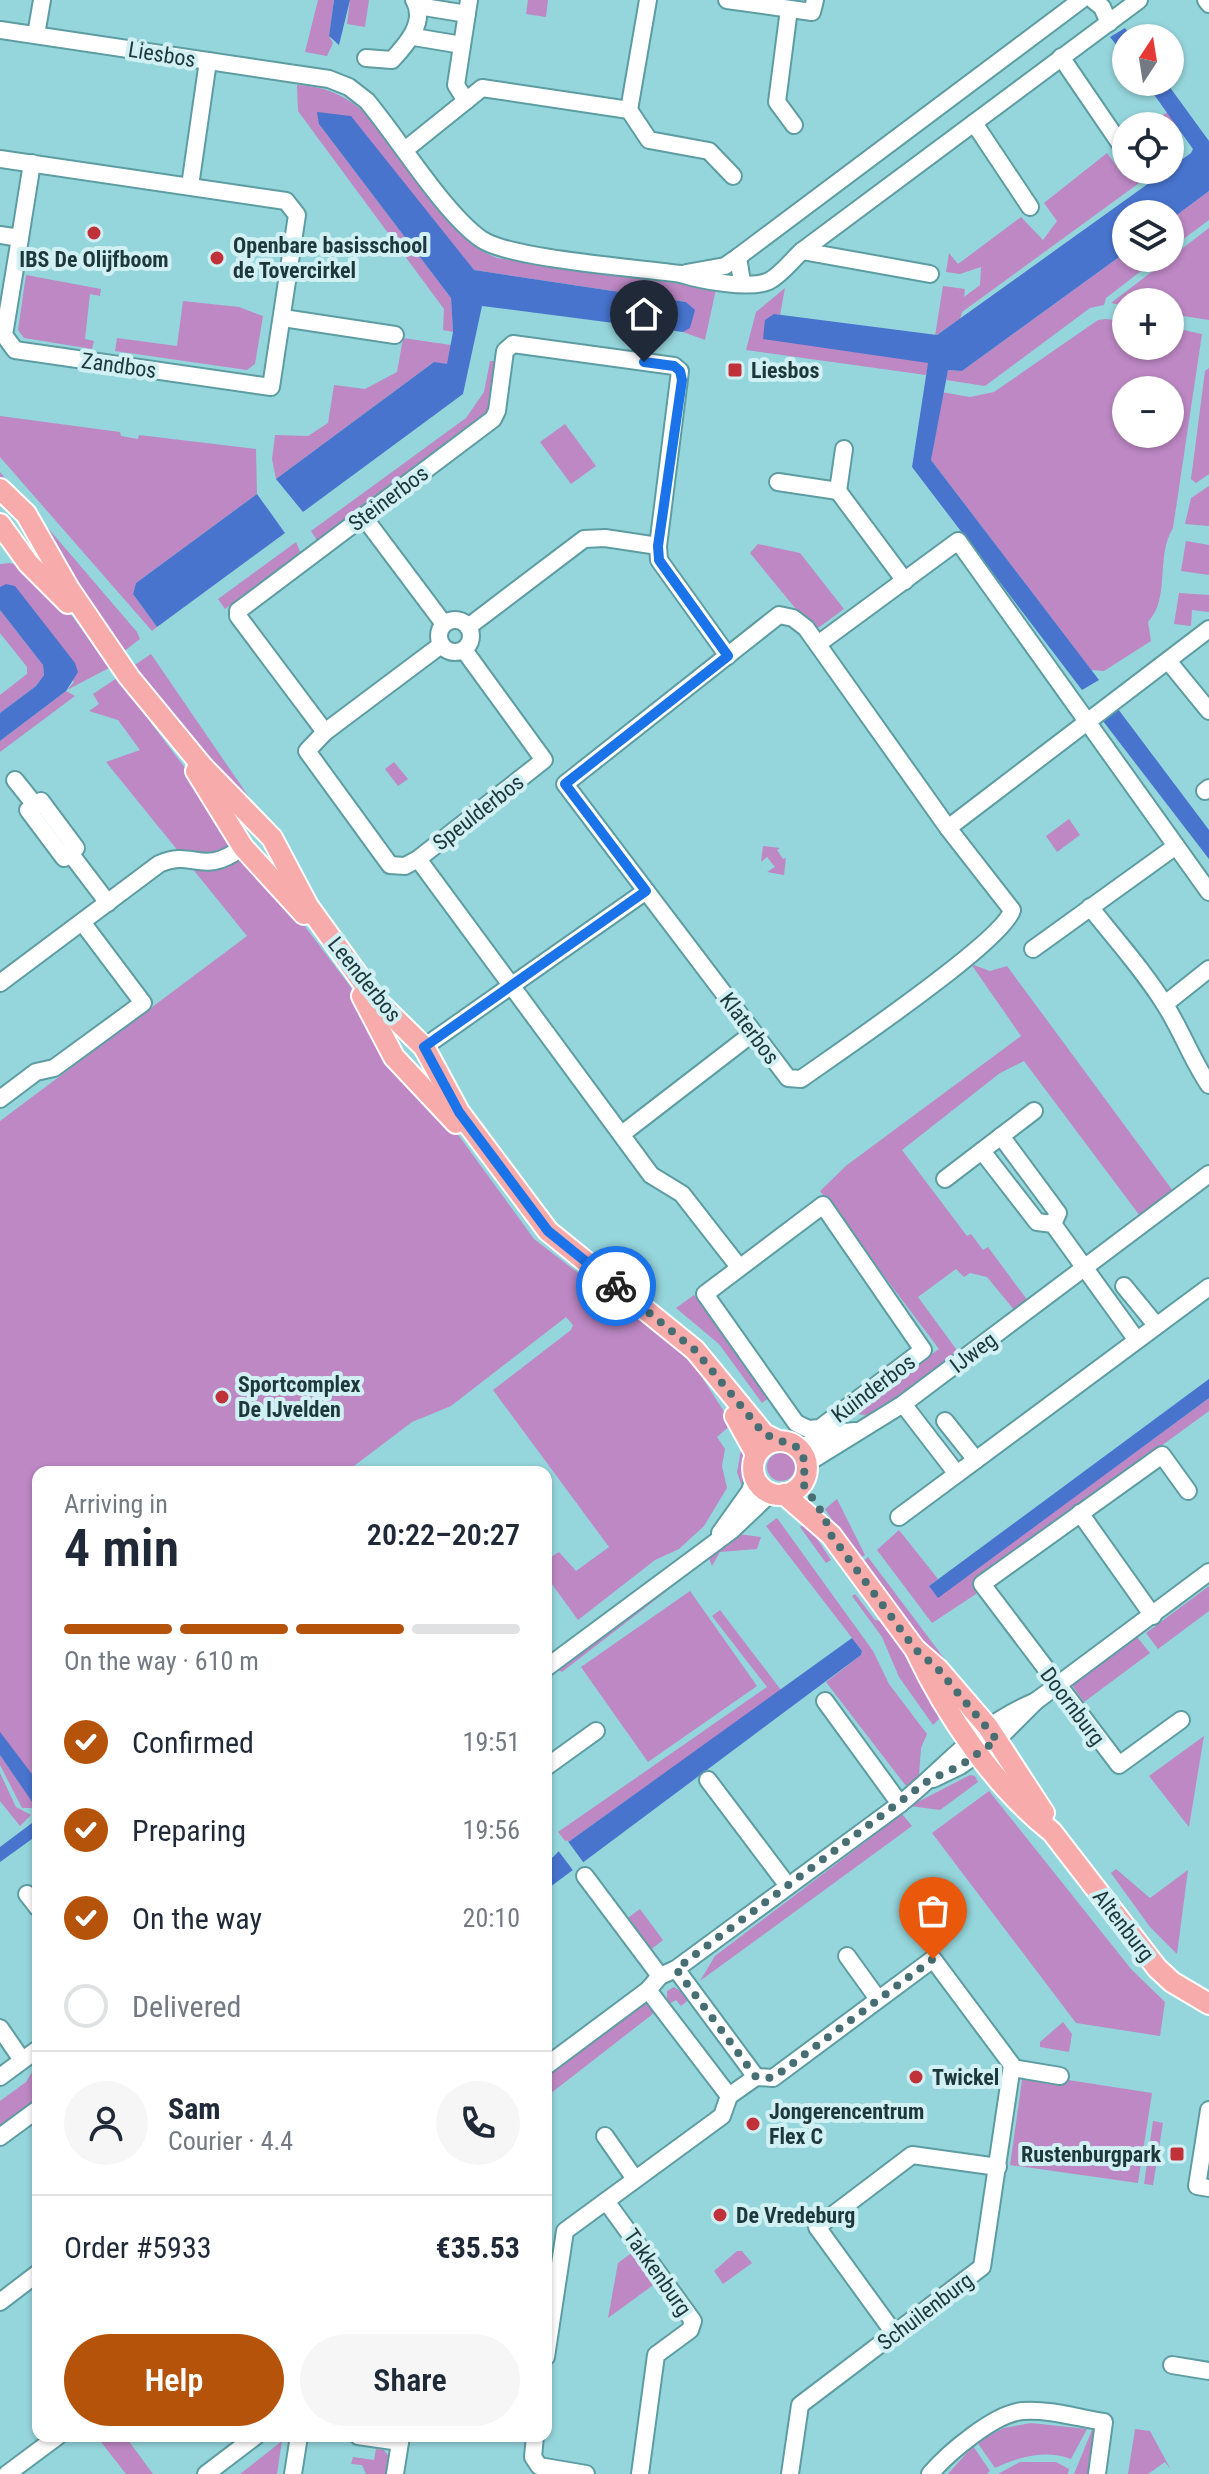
<!DOCTYPE html>
<html lang="en">
<head>
<meta charset="utf-8">
<style>
	:root { --surface:#fff; --page:#f6f6f7; --text:#1f2937; --muted:#747a83; --line:#e0e1e3; --accent:#b45309 }
	body { margin:0; font-family:"Roboto Condensed",sans-serif; background:var(--page); color:var(--text); height:100vh; display:flex; flex-direction:column; font-size:30px; white-space:nowrap }
	* { box-sizing:border-box; margin:0 }
	p { font-size:26px; color:var(--muted) }
	.icon { flex:none; width:44px; height:44px; fill:none; stroke:currentColor; stroke-width:2; stroke-linecap:round; stroke-linejoin:round }
	.map { position:relative; flex:1; overflow:hidden }
	.sheet { position:absolute; left:32px; top:1466px; width:520px; height:976px; display:flex; flex-direction:column; background:var(--surface); border-radius:16px; box-shadow:0 2px 6px #0004 }
	.sheet>* { flex:none }
	.needle { width:52px; rotate:12deg }
	.buttons { position:absolute; left:1112px; top:24px; display:grid; gap:16px }
	.buttons a { display:grid; place-items:center; width:72px; height:72px; border-radius:50%; background:var(--surface); box-shadow:0 2px 6px #0004; font-size:40px }
	.pin { position:absolute; display:grid; place-items:center; width:68px; height:68px; color:#fff; margin:-82px -34px; border-radius:50% 50% 50% 0; rotate:-45deg; box-shadow:0 0 8px #0007 }
	.pin .icon { rotate:45deg }
	.courier { position:absolute; display:grid; place-items:center; width:80px; height:80px; margin:-40px; border:6px solid #1a73e8; border-radius:50%; background:#fff; color:#222; box-shadow:0 2px 10px #0007 }
	.headline em { font-style:normal; font-weight:600 }
	.headline div { display:flex; flex-direction:column-reverse }
	.headline { display:flex; align-items:center; justify-content:space-between; height:136px; padding:0 32px }
	h1 { font-size:52px; font-weight:600; line-height:60px }
	.bar { display:grid; grid-template-columns:repeat(4,1fr); gap:12px 8px; align-content:center; height:96px; padding:0 32px }
	.bar i { height:10px; border-radius:6px; background:var(--line) }
	.bar .selected { background:var(--accent) }
	.bar p { grid-column:span 4 }
	.line { display:flex; align-items:center; gap:20px; padding:0 32px; border-top:2px solid var(--line) }
	.line div { flex:1 }
	.round { display:grid; place-items:center; flex:none; width:84px; height:84px; border-radius:42px; background:var(--page) }
	ol { padding:0 32px; list-style:none }
	li { display:flex; align-items:center; gap:24px; height:88px }
	li p { margin-inline-start:auto }
	li .icon { padding:8px; border-radius:50%; background:var(--accent); color:#fff; stroke-width:4 }
	li:last-child { color:var(--muted) }
	li i { width:44px; height:44px; border:4px solid var(--line); border-radius:50% }
	.cta { display:flex; gap:16px; margin-top:auto; padding:16px 32px }
	.cta a { flex:1; height:92px; border-radius:48px; background:var(--accent); color:#fff; font-size:32px; font-weight:600; line-height:92px; text-align:center }
	.cta a+a { background:var(--page); color:var(--text) }
	.map>svg:first-child { display:block }
	.green { fill:#bd88c4; fill-rule:evenodd }
	.water { fill:#4874ce }
	.pier { fill:#95d6dc }
	.lines { fill:none; stroke-linecap:round; stroke-linejoin:round }
	.minor-casing { stroke:#5d9da2; stroke-width:20 }
	.major-casing { stroke:#fff; stroke-width:24 }
	.minor { stroke:#fff; stroke-width:16 }
	.major { stroke:#f7abaa; stroke-width:20 }
	.done { stroke:#476f73; stroke-width:8; stroke-dasharray:0 14.4 }
	.route { stroke:#1a73e8; stroke-width:10 }
	.poi-dot { fill:#c13139; stroke:#d1f0f3; stroke-width:3 }
	.labels { text-anchor:middle; stroke-width:8; stroke-linejoin:round; paint-order:stroke }
	.street-label { font-size:22px; fill:#1d373a; stroke:#d1f0f3 }
	.poi-label { font-size:22px; font-weight:bold; fill:#1d373a; stroke:#d1f0f3; text-anchor:start }
</style>
</head>
<body>
<div class="map">
<svg width="1209" height="2474" viewBox="0 0 1209 2474">
	<rect width="100%" height="100%" fill="#95d6dc"/>
	<g class="green">
		<path d="M318,0H334L329,36L333,43L327,56L305,52Z"/>
		<path d="M350,0H369L365,27L347,24Z"/>
		<path d="M528,0H548L546,17L526,14Z"/>
		<path d="M297,85C401,88 411,224 497,258L716,289L705,340L683,332L690,327L694,310L686,302L474,270L319,124L451,298L453,332L443,330L444,309L298,111Z"/>
		<path d="M1168,112L1177,125L1170,135V126L1147,124Z"/>
		<path d="M1107,153L1124,176L1131,170H1157L962,312L960,319L935,336L943,286L965,289L964,297L980,285L981,267L960,274L946,272L949,253L958,264L1021,217L1043,240L1057,221L1044,203Z"/>
		<path d="M1209,191V220L1170,249V220Z"/>
		<path d="M1209,228V320L1170,314V302H1126V306L1111,303Z"/>
		<path d="M1126,252V258H1158L1106,298L1104,305L1090,308L985,386L946,380L948,370L962,371Z"/>
		<path d="M26,275L101,289L100,296L90,294L85,339L94,341L92,349L24,338L18,330Z"/>
		<path d="M785,288L780,315L774,314L869,351L929,363L926,375L746,350L756,312Z"/>
		<path d="M183,301L239,307L263,316L255,364L247,370L115,351L117,338L177,346Z"/>
		<path d="M1105,319L1126,321V346H1170V327L1202,334L1173,528C1155,557 1171,598 1148,622L1151,641L1104,671L1091,670L931,460L941,392L970,397L994,392L1098,320ZM1126,390H1170V434H1126Z"/>
		<path d="M403,338L451,345L448,365L434,362L276,479L272,459L275,435L308,436L328,423L334,385L365,389L397,372Z"/>
		<path d="M490,361H495L487,415L318,542L311,531L466,418L484,392Z"/>
		<path d="M1209,368V474L1196,483L1191,479L1205,371Z"/>
		<path d="M0,416L120,432L121,436L138,439L139,435L256,449L257,494L136,583L133,594L157,627L152,631L0,457Z"/>
		<path d="M565,424L596,466L571,484L540,442Z"/>
		<path d="M0,472L137,632L140,639L123,652L0,480Z"/>
		<path d="M1209,486V526L1185,524L1191,498Z"/>
		<path d="M1186,541L1209,545V575L1181,571Z"/>
		<path d="M296,542L301,554L225,609L218,599Z"/>
		<path d="M758,544L800,553L844,609L814,631L750,553Z"/>
		<path d="M10,563C49,572 85,636 109,668L67,690L74,682L0,587V564Z"/>
		<path d="M1179,593L1209,595V612L1192,610L1191,626L1174,624Z"/>
		<path d="M0,610L43,665L44,675L36,686L0,713V695L27,674V667L0,633Z"/>
		<path d="M151,654L264,819L216,776L133,666Z"/>
		<path d="M117,678L347,982L534,1239L671,1344L696,1368L732,1424L717,1437L725,1449L722,1466L727,1488L704,1526L679,1549L655,1560L578,1620L546,1576V1560L559,1552L576,1571L609,1547L493,1390L571,1330L573,1325L566,1317L451,1406L412,1422L346,1472H38V1786L0,1738V1121L247,936L106,762L140,750L118,720L89,711L99,704L93,694Z"/>
		<path d="M66,691L75,696L0,752V741Z"/>
		<path d="M394,762L408,779L398,786L385,769Z"/>
		<path d="M1069,819L1080,835L1057,852L1046,836Z"/>
		<path d="M763,846L780,848L777,850L783,859L786,858L784,875L767,872L775,867L767,857L761,862Z"/>
		<path d="M971,964L990,971L1007,966L1173,1191L1140,1216L1024,1061L1000,1073L902,1150L967,1236L971,1234L983,1250L988,1247L1028,1301L1015,1311L987,1277L970,1273L964,1277L956,1269L918,1297L959,1353L869,1416L847,1412L939,1349L820,1191L847,1165L1021,1036Z"/>
		<path d="M694,1295L770,1397L762,1403L719,1344L676,1308Z"/>
		<path d="M1209,1398V1411L988,1572L976,1594L932,1623L877,1550L899,1530L938,1579L929,1586L938,1597Z"/>
		<path d="M742,1445L748,1453L743,1489L737,1472Z"/>
		<circle cx="781" cy="1467" r="14"/>
		<path d="M837,1499L865,1555L858,1560L825,1509Z"/>
		<path d="M777,1518L873,1651L889,1684L927,1734L921,1748L919,1776L906,1786L826,1682L861,1655L862,1651L766,1526Z"/>
		<path d="M806,1522L831,1560L826,1563L800,1527Z"/>
		<path d="M730,1533L761,1537L757,1549L720,1552L712,1566L706,1551Z"/>
		<path d="M868,1557L971,1694L916,1639L861,1563Z"/>
		<path d="M685,1566L690,1573L562,1672L551,1666Z"/>
		<path d="M1209,1586V1611L1158,1649L1146,1633Z"/>
		<path d="M690,1591L757,1686L648,1762L581,1667Z"/>
		<path d="M855,1594L875,1620L887,1622C908,1652 921,1686 941,1717L933,1725L899,1677L882,1637L852,1596Z"/>
		<path d="M720,1610L781,1690L567,1843L558,1832L767,1687L712,1616Z"/>
		<path d="M1137,1637L1150,1653L1084,1702L1072,1685Z"/>
		<path d="M1204,1736L1189,1827L1149,1776Z"/>
		<path d="M0,1755L37,1808H22L0,1765Z"/>
		<path d="M0,1773L16,1807L31,1815L20,1826L0,1801Z"/>
		<path d="M970,1775L975,1776L978,1782L940,1810L910,1806Z"/>
		<path d="M989,1791L1131,1969L1165,2002L1160,2036L1076,2023L932,1833Z"/>
		<path d="M902,1814L912,1826L700,1981L715,1956Z"/>
		<path d="M1116,1869L1150,1898L1188,1870L1177,1954L1150,1927L1111,1873Z"/>
		<path d="M640,1909L663,1940L649,1951L625,1920Z"/>
		<path d="M674,1987L691,1998L681,2006L676,2000L667,2005V1991Z"/>
		<path d="M643,2000L654,2013L546,2097V2075Z"/>
		<path d="M1063,2022L1072,2034L1069,2052L1040,2047V2042Z"/>
		<path d="M34,2069L38,2075V2097L0,2126V2101L26,2082Z"/>
		<path d="M1023,2073L1152,2093L1138,2183L1010,2165Z"/>
		<path d="M1153,2121L1163,2123L1153,2185L1144,2184Z"/>
		<path d="M641,2246L663,2278L608,2318L618,2263Z"/>
		<path d="M737,2251H742L752,2263L723,2284L714,2271Z"/>
		<path d="M1031,2423L1087,2429L1071,2459C1046,2449 1018,2457 995,2468L977,2442L1004,2428Z"/>
		<path d="M1135,2429L1150,2431L1171,2470L1165,2462L1148,2474H1128Z"/>
		<path d="M1092,2430L1096,2432L1092,2474H1074Z"/>
		<path d="M109,2436H125L153,2474H126L101,2442Z"/>
		<path d="M282,2441L277,2474H240Z"/>
		<path d="M973,2446L990,2471L987,2474H948Z"/>
		<path d="M376,2449L384,2450L390,2458L388,2474H366L362,2465L351,2464L353,2457L374,2460Z"/>
		<path d="M1020,2462H1056L1069,2469L1068,2474H998Z"/>
	</g>
	<g class="water">
		<path d="M334,0H350L339,45L329,36Z"/>
		<path d="M1125,28L1132,38H1126V57L1110,37Z"/>
		<path d="M1145,82H1166L1209,141V191L1170,220V214H1126V252L962,371L948,370L931,460L1099,680L1082,690L912,467L928,363L763,339L765,320L774,314L937,335L1191,153L1193,149Z"/>
		<path d="M317,112L351,116L474,270L686,302L695,310L690,328L683,332L482,306L463,394L303,512L276,479L434,362L447,364L453,332L451,298L319,124Z"/>
		<path d="M257,494L285,533L157,627L133,594L136,583Z"/>
		<path d="M6,584L15,586L75,663L78,672L66,691L0,741V713L36,686L44,675L43,665L0,610V587Z"/>
		<path d="M1118,709L1209,830V859L1103,721Z"/>
		<path d="M1209,1379V1398L938,1598L929,1586Z"/>
		<path d="M852,1638L862,1651L861,1655L546,1890V1864L567,1843Z"/>
		<path d="M0,1732L38,1782V1839H32L0,1862V1847L32,1823L37,1809L0,1755Z"/>
	</g>
	<path class="pier" d="M567,1840L586,1866L575,1873L557,1849Z"/>
	<g class="lines">
		<defs>
			<g id="minor">
				<path d="M727,0L812,12L815,0"/>
				<path d="M1093,0L1102,7L1109,23"/>
				<path d="M1206,0L1209,4"/>
				<path d="M418,6L467,14"/>
				<path d="M789,9L777,102L794,125"/>
				<path d="M0,30L329,79L349,87L367,101C399,139 443,212 481,239C509,259 639,268 681,274C700,280 750,290 769,281C781,275 792,260 802,251L1139,0"/>
				<path d="M36,35L42,0"/>
				<path d="M414,37L462,45"/>
				<path d="M1061,57L1121,145"/>
				<path d="M366,58L392,60C406,45 427,22 414,0"/>
				<path d="M466,101L456,85L469,0"/>
				<path d="M629,110L648,0"/>
				<path d="M974,123L1030,207"/>
				<path d="M406,149L482,88L629,110L649,140L709,151L733,176"/>
				<path d="M0,159L286,201L297,215L271,387L15,350L4,335L20,238"/>
				<path d="M190,186L208,61"/>
				<path d="M0,235L20,238L32,163"/>
				<path d="M802,251L930,274"/>
				<path d="M686,273L725,266L738,257"/>
				<path d="M742,282L738,257L1081,0"/>
				<path d="M283,318L395,335"/>
				<path d="M778,482L838,491L844,449"/>
				<path d="M838,491L905,581"/>
				<path d="M363,516L444,624"/>
				<path d="M779,615L793,618L806,628L948,828L1012,910C1004,941 836,1054 801,1079L788,1078L565,784Z"/>
				<circle cx="455" cy="636" r="16"/>
				<path d="M468,627L584,539L605,538L658,546"/>
				<path d="M818,644L958,541L1209,892"/>
				<path d="M441,645L325,732L307,751L390,865L405,866L418,859L544,760L464,650"/>
				<path d="M1169,662L1209,711"/>
				<path d="M325,732L238,616V611L493,419L497,411L505,351L513,344L674,366L680,371L658,546L659,560L728,656"/>
				<path d="M15,780L35,805L28,810L64,858L70,853L108,903"/>
				<path d="M1205,791L1209,788"/>
				<path d="M35,805L41,801L76,848L70,853"/>
				<path d="M948,828L1209,629"/>
				<path d="M418,859L651,1175L682,1194L739,1267"/>
				<path d="M1090,907C1116,940 1145,972 1167,1008C1183,1034 1192,1060 1209,1085"/>
				<path d="M1033,949L1176,846"/>
				<path d="M0,983L159,864C194,848 201,878 243,847"/>
				<path d="M1165,1004L1209,969"/>
				<path d="M424,1047L646,891"/>
				<path d="M0,1099L36,1072L54,1068L143,1003L82,922"/>
				<path d="M622,1134L753,1033"/>
				<path d="M1001,1136L1058,1213L1053,1224"/>
				<path d="M982,1151L1037,1222L1053,1224L1136,1339"/>
				<path d="M945,1179L1034,1111"/>
				<path d="M823,1205L923,1350L820,1428L808,1429L796,1423L705,1294Z"/>
				<path d="M1124,1286L1156,1325"/>
				<path d="M903,1404L957,1474"/>
				<path d="M945,1421L976,1460"/>
				<path d="M799,1448L835,1433L855,1431"/>
				<path d="M806,1464L903,1404L1209,1174"/>
				<path d="M1080,1513L1153,1616"/>
				<path d="M899,1517L1209,1287"/>
				<path d="M720,1533L750,1491L754,1478"/>
				<path d="M546,1668L732,1530L771,1493"/>
				<path d="M825,1701L900,1804"/>
				<path d="M1181,1720L1119,1765L982,1584L1162,1455L1188,1491"/>
				<path d="M546,1767L596,1731"/>
				<path d="M933,1779L960,1766L997,1740L1036,1701L1209,1572"/>
				<path d="M708,1780L788,1886"/>
				<path d="M585,1876L660,1976"/>
				<path d="M27,1894L38,1908"/>
				<path d="M847,1956L878,1999"/>
				<path d="M676,1969L756,2077"/>
				<path d="M648,1990L729,2096"/>
				<path d="M0,2028L22,2060"/>
				<path d="M546,2066L648,1990L660,1976L676,1969L900,1804C950,1764 973,1728 1036,1701"/>
				<path d="M1012,2068L1060,2076"/>
				<path d="M0,2077L38,2049"/>
				<path d="M729,2096L756,2077L773,2078L933,1959L1012,2065L982,2267L800,2405L790,2474"/>
				<path d="M1209,2110L1197,2186L1209,2188"/>
				<path d="M605,2136L635,2179"/>
				<path d="M0,2137L38,2109"/>
				<path d="M606,2201L693,2321L690,2330L656,2355L640,2474"/>
				<path d="M0,2302L38,2273"/>
				<path d="M894,2333L817,2227L912,2155L998,2167"/>
				<path d="M546,2357L565,2231L722,2116L729,2096"/>
				<path d="M1172,2365L1209,2371"/>
				<path d="M358,2436L400,2442"/>
				<path d="M535,2436L533,2457L539,2466L586,2474"/>
				<path d="M7,2474L58,2436"/>
				<path d="M206,2474L256,2436"/>
				<path d="M293,2474L299,2436"/>
				<path d="M395,2474L401,2436"/>
				<path d="M930,2474C948,2453 995,2413 1023,2411C1049,2409 1078,2418 1104,2422L1097,2474"/>
			</g>
			<g id="major">
				<path d="M0,489L26,514L69,589L129,677L203,767L272,838L308,906L375,999L424,1047L459,1112L548,1231L695,1350L764,1434L776,1440"/>
				<path d="M0,524L28,563L68,603"/>
				<path d="M196,771L243,847L304,914"/>
				<path d="M362,996L394,1057L456,1123"/>
				<path d="M735,1416L756,1454"/>
				<circle cx="780" cy="1468" r="27"/>
				<path d="M784,1494L831,1535L915,1649L938,1669L988,1727L1044,1813"/>
				<path d="M915,1649C946,1715 994,1786 1052,1832L1157,1968L1172,1982L1209,2004"/>
			</g>
		</defs>
		<use href="#minor" class="minor-casing"/>
		<use href="#major" class="major-casing"/>
		<use href="#minor" class="minor"/>
		<use href="#major" class="major"/>
	</g>
	<g class="lines">
		<path class="done" d="M616,1286L695,1350L764,1434L799,1448L806,1464L802,1482L824,1516L831,1535L915,1649L938,1669L997,1740L960,1766L929,1780L676,1969L756,2077L773,2078L933,1959"/>
		<path class="route" d="M616,1286L548,1231L459,1112L424,1047L646,891L565,784L728,656L659,560L658,546L682,380L680,371L674,366L644,362"/>
	</g>
	<g class="poi-dot">
		<circle cx="94" cy="233" r="8"/>
		<circle cx="217" cy="258" r="8"/>
		<rect x="727" y="362" width="16" height="16" rx="4"/>
		<circle cx="222" cy="1397" r="8"/>
		<circle cx="916" cy="2077" r="8"/>
		<circle cx="753" cy="2124" r="8"/>
		<rect x="1169" y="2146" width="16" height="16" rx="4"/>
		<circle cx="720" cy="2215" r="8"/>
	</g>
	<g class="labels">
		<g class="street-label">
			<text transform="translate(162 54) rotate(9)" y="8">Liesbos</text>
			<text transform="translate(119 365) rotate(8)" y="8">Zandbos</text>
			<text transform="translate(388 498) rotate(-37)" y="8">Steinerbos</text>
			<text transform="translate(478 812) rotate(-38)" y="8">Speulderbos</text>
			<text transform="translate(365 979) rotate(51)" y="8">Leenderbos</text>
			<text transform="translate(750 1028) rotate(53)" y="8">Klaterbos</text>
			<text transform="translate(973 1352) rotate(-37)" y="8">IJweg</text>
			<text transform="translate(873 1388) rotate(-37)" y="8">Kuinderbos</text>
			<text transform="translate(1073 1706) rotate(53)" y="8">Doornburg</text>
			<text transform="translate(1124 1925) rotate(52)" y="8">Altenburg</text>
			<text transform="translate(658 2272) rotate(55)" y="8">Takkenburg</text>
			<text transform="translate(925 2311) rotate(-37)" y="8">Schuilenburg</text>
		</g>
		<g class="poi-label">
			<text x="233" y="253">Openbare basisschool<tspan x="233" dy="25">de Tovercirkel</tspan></text>
			<text x="94" y="267" text-anchor="middle">IBS De Olijfboom</text>
			<text x="751" y="378">Liesbos</text>
			<text x="238" y="1392">Sportcomplex<tspan x="238" dy="25">De IJvelden</tspan></text>
			<text x="932" y="2085">Twickel</text>
			<text x="769" y="2119">Jongerencentrum<tspan x="769" dy="25">Flex C</tspan></text>
			<text x="1161" y="2162" text-anchor="end">Rustenburgpark</text>
			<text x="736" y="2223">De Vredeburg</text>
		</g>
	</g>
</svg>
<div class="buttons">
<a><svg class="needle" viewBox="-14 -14 28 28"><path d="M0-13l5 13h-10z" fill="#e53935"/><path d="M0 13l5-13h-10z" fill="#747a83"/></svg></a>
<a><svg class="icon" aria-label="locate" viewBox="0 0 24 24"><circle cx="12" cy="12" r="6"/><path d="M12 2v4M12 18v4M2 12h4M18 12h4"/></svg></a>
<a><svg class="icon" aria-label="layers" viewBox="0 0 24 24"><path d="M12 4l9 5-9 5-9-5zM3 14l9 5 9-5"/></svg></a>
<a>+</a>
<a>−</a>
</div>
<div class="pin" style="left:933px;top:1959px;background:#ea580c"><svg class="icon" aria-label="bag" viewBox="0 0 24 24"><path d="M5 8h14l-1 12H6zM9 8a3 3 0 0 1 6 0"/></svg></div>
<div class="pin" style="left:644px;top:362px;background:#1f2937"><svg class="icon" aria-label="home" viewBox="0 0 24 24"><path d="M3 11l9-7 9 7M6 9v11h12V9"/></svg></div>
<div class="courier" style="left:616px;top:1286px"><svg class="icon" aria-label="bike" viewBox="0 0 24 24"><circle cx="6" cy="16" r="4"/><circle cx="18" cy="16" r="4"/><path d="M6 16l4-8h5l3 8M10 8l3 8H6M13 5h3"/></svg></div>
<section class="sheet">
<div class="headline"><div><h1>4 min</h1><p>Arriving in</p></div><em>20:22–20:27</em></div>
<div class="bar"><i class="selected"></i><i class="selected"></i><i class="selected"></i><i></i><p>On the way · 610 m</p></div>
<ol>
<li><svg class="icon" aria-label="check" viewBox="0 0 24 24"><path d="M5 12l5 5 9-10"/></svg>Confirmed<p>19:51</p></li>
<li><svg class="icon" aria-label="check" viewBox="0 0 24 24"><path d="M5 12l5 5 9-10"/></svg>Preparing<p>19:56</p></li>
<li><svg class="icon" aria-label="check" viewBox="0 0 24 24"><path d="M5 12l5 5 9-10"/></svg>On the way<p>20:10</p></li>
<li><i></i>Delivered</li>
</ol>
<div class="line" style="height:144px"><a class="round"><svg class="icon" aria-label="person" viewBox="0 0 24 24"><circle cx="12" cy="8" r="4"/><path d="M4 21q1-7 8-7t8 7"/></svg></a><div><b>Sam</b><p>Courier · 4.4</p></div><a class="round"><svg class="icon" aria-label="phone" viewBox="0 0 24 24"><path d="M5 4h4l2 5-3 2q2 4 5 5l2-3 5 2v4C11 20 4 13 5 4z"/></svg></a></div>
<div class="line" style="height:104px"><div>Order #5933</div><b>€35.53</b></div>
<div class="cta"><a>Help</a><a>Share</a></div>
</section>
</div>
</body>
</html>
